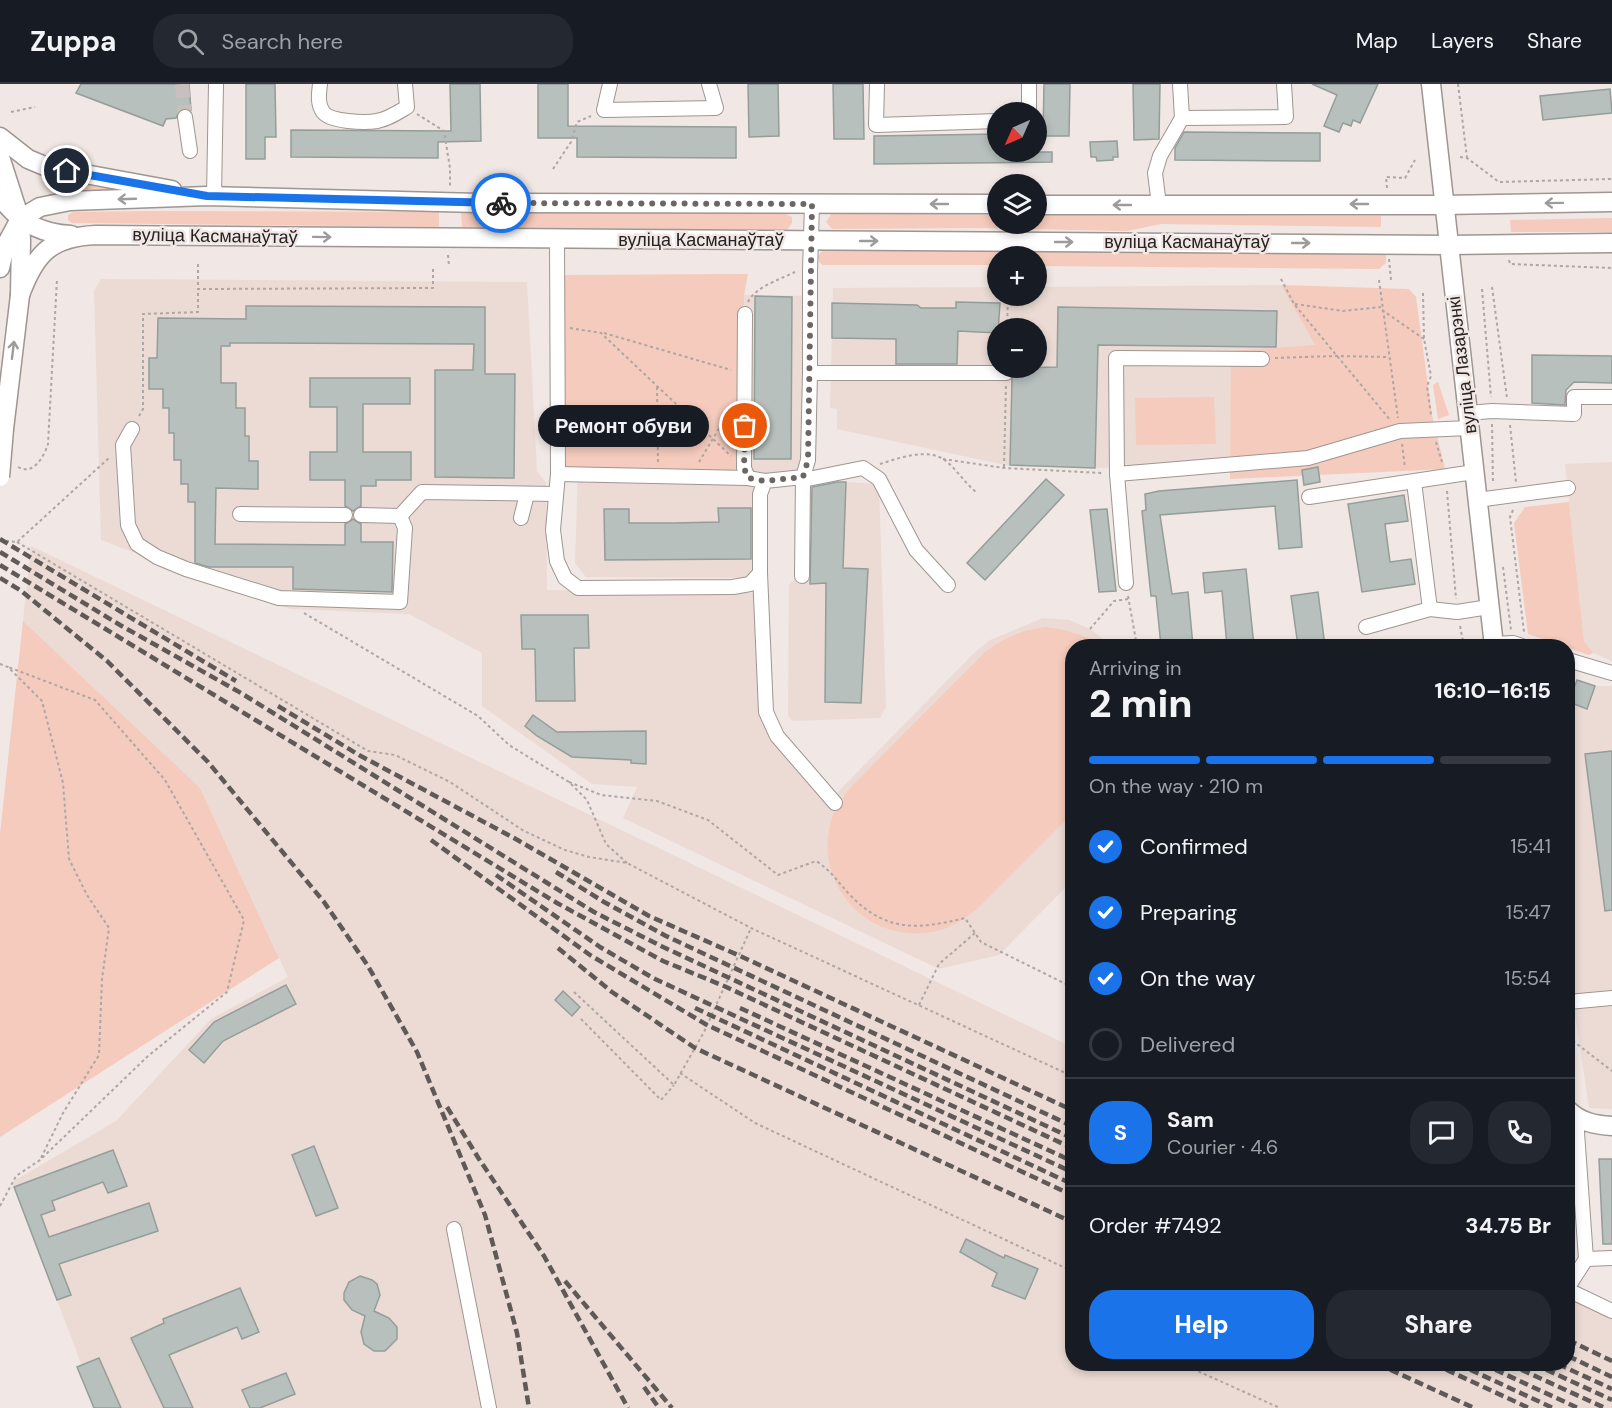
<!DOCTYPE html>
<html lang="en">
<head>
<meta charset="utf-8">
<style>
	:root { --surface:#171b24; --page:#242831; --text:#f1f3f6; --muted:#9ea1a6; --line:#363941; --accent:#1a73e8 }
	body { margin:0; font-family:"DM Sans",sans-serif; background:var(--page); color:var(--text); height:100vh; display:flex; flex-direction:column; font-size:22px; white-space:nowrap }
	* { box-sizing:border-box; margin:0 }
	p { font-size:20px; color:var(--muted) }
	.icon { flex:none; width:33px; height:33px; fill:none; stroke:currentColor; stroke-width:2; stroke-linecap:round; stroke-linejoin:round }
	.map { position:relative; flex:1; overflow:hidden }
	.sheet { position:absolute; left:1065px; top:555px; width:510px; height:732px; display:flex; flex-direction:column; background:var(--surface); border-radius:24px; box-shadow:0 3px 9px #0003 }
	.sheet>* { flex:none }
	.needle { width:39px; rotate:225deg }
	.fabs { position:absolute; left:987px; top:18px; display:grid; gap:12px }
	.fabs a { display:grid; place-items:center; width:60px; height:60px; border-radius:50%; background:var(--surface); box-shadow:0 3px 9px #0003; font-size:30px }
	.pin { position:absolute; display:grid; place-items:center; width:51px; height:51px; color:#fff; margin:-26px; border:3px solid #fff; border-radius:50%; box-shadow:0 2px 6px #0007 }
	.courier { position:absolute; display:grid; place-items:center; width:60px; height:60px; margin:-30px; border:4px solid #1a73e8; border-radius:50%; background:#fff; color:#222; box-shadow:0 2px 8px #0007 }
	.bubble { position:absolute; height:42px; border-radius:21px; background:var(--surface); box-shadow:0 3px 9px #0003; font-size:20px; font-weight:800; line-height:42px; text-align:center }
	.head em { font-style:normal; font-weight:800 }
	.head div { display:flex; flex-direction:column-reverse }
	.head { display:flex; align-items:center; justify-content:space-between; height:102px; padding:0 24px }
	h1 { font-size:39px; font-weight:800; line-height:45px }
	.bar { display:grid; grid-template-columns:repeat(4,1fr); gap:9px 6px; align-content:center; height:72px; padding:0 24px }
	.bar i { height:8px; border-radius:4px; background:var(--line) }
	.bar .on { background:var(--accent) }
	.bar p { grid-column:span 4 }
	.line { display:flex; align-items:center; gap:15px; padding:0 24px; border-top:2px solid var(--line) }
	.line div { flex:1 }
	.round { display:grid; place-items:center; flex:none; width:63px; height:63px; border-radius:24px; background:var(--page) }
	ol { padding:0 24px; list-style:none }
	li { display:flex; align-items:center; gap:18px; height:66px }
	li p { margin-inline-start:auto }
	li .icon { padding:6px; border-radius:50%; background:var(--accent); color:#fff; stroke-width:4 }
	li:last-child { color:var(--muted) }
	li i { width:33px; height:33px; border:3px solid var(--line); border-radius:50% }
	.action { display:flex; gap:12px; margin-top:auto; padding:12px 24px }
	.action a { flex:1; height:69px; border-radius:24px; background:var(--accent); color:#fff; font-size:24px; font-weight:800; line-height:69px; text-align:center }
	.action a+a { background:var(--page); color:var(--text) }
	header { display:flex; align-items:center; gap:36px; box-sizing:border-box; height:84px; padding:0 30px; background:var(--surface); border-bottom:2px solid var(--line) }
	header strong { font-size:28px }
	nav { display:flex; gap:33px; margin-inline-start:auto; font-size:21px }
	.search { width:420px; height:54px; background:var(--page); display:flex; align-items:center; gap:15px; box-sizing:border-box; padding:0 21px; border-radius:24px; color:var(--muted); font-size:22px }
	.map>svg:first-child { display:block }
	.built { fill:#ecdbd4; fill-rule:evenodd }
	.green { fill:#f4cbbc }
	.building { fill:#b7c0bd; stroke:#949d9a; stroke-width:1.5 }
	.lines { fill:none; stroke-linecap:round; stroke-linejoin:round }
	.minor-tunnel { stroke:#c8c0bd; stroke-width:14; stroke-dasharray:14 7; stroke-linecap:butt }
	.minor-casing { stroke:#9e9692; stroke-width:16 }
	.major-casing { stroke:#9e9692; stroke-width:21 }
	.path { stroke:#aea6a4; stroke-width:2; stroke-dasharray:3 3; stroke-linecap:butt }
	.minor { stroke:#fff; stroke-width:14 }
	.major { stroke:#fff; stroke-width:18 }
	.rail { stroke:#5f5a58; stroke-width:4.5; stroke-dasharray:9 4.5; stroke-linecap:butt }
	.major-bridge-casing { stroke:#9e9692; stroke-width:21; stroke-linecap:butt }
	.major-bridge { stroke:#fff; stroke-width:18 }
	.oneway { stroke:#9d9c9b }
	.done { stroke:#6c6765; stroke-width:6; stroke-dasharray:0 10.8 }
	.route { stroke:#1a73e8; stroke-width:8 }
	.labels { text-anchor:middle; stroke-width:5; stroke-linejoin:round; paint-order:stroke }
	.street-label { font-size:18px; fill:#252221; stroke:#f1e7e4 }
</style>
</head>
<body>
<header>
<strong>Zuppa</strong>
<div class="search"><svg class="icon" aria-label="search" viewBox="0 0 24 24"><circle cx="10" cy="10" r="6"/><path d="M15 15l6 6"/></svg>Search here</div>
<nav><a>Map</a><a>Layers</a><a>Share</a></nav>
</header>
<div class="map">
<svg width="1612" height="1324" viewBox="0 0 1612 1324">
	<rect width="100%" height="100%" fill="#f1e7e4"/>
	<g class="built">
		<path d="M101,195L527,198L537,387L546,399L547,506L764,509L768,628L780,651L833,713L973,570L990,556L1043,534L1069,536L1090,545L1113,562H1072V797L999,871L939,885L623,734L637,703L592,700L482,622V569L409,530L290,525L230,505L101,456L94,207Z"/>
		<path d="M1281,201L1315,261L1302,379L1095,384L1010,382L837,345V325L830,324L833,204L997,203L998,212H1036L1037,203ZM998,244H1036V284H998Z"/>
		<path d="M744,211L806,212L804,391L741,389Z"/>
		<path d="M1612,378V577L1593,569L1584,557L1565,380Z"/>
		<path d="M578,385L743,391L760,410V489L741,494L586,493L575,479Z"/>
		<path d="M846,398L879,400L886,623L880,634L793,637L788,632L789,501L811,477L810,399Z"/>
		<path d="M31,462L1072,963V1280H1568V1203L1612,1224V1324H98L12,1098L116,1037L211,935L288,893L200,704L23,537Z"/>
		<path d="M1568,602H1612V1025L1589,1024L1568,884Z"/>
	</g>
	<g class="green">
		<path d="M57,97L67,98L131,108H63L57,103Z"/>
		<path d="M150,127L439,128V143L72,139L68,136V131L73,128Z"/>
		<path d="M461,128L786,130L792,133V139L787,146L462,143Z"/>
		<path d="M832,129L997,131L998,140H1036L1037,131L1381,132V143L1161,140L1127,147L975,144L832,145L826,138Z"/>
		<path d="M1612,134V148H1511L1510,136Z"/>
		<path d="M823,166L1262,168L1386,171V179L1379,185L1037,182L1036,172H998L997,181H823L819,178L818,172Z"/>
		<path d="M748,190L744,211L741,389L566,385L564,191Z"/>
		<path d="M1281,201L1409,205L1416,213L1432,331L1445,385L1230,395L1231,267L1315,261Z"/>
		<path d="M1438,298L1449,331L1438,335L1433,301Z"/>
		<path d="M1214,313L1216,360L1136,361L1135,314Z"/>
		<path d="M1569,418L1584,557L1593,569L1589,571L1528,550L1514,439L1525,423Z"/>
		<path d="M23,537L200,704L279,874L0,1053V750Z"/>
		<path d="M1046,543C1067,546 1084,550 1101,562H1072V730L977,825C965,834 952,844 937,847C874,862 815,806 830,742C833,726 842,714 852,702L985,568C1005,553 1022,546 1046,543Z"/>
	</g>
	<g class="building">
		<path d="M81,0H189L191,26L184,24L180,26L176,34L166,35L163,42L76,9Z"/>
		<path d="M246,0H275L276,53H265V75H246Z"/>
		<path d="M450,0H480L481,57L438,58V74L291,73V46L451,47Z"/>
		<path d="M538,0H568V42L736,43V74L577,73V54H538Z"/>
		<path d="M748,0H778L779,52L749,53Z"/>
		<path d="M833,0H863L864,55H834Z"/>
		<path d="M1044,0H1070L1069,52H1043Z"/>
		<path d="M1133,0H1160L1159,55L1134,56Z"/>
		<path d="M1312,0H1378L1360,39L1353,36L1351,42L1343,39L1339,48L1324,42L1337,11Z"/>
		<path d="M1610,5L1612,29L1543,36L1540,12Z"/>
		<path d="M1184,48L1320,49V77L1175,76V64Z"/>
		<path d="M998,50V68H1052V78L874,80V52Z"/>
		<path d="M1117,57L1118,73H1113V76L1097,77L1096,73H1091L1090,58Z"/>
		<path d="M755,212L792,213L791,375H754Z"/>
		<path d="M956,218L1000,219L998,249L958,247L957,280H896V255L832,254V219L917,221L921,224H956Z"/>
		<path d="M246,222L485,223V290H515L514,394L435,393V286H473L474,260L230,259V262H221V299H236V324H245V352H249V377H258V405L216,404L215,460L345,461V440L353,435L361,440V458H393L392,508L293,505V483H209L195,479V418H188V400H181V376H174V349H169V324H163V305H149V274H157L158,234L246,235Z"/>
		<path d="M1058,223L1277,227L1276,263L1098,261L1095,384L1010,381L1012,295L1015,290L1013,284L1057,283Z"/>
		<path d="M1532,271L1612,272V299L1574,298L1566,306L1565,321L1532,319Z"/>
		<path d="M310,294H410V320H363V368H411V396H376V402H361V422L353,427L345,422V396H310V368H337V323H310Z"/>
		<path d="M1318,383L1320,398L1304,401L1302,386Z"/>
		<path d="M1046,395L1064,411L985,496L967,479Z"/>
		<path d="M1297,396L1302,463L1279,465L1275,422L1160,431L1172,510L1188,508L1193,562H1161L1156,512H1151L1142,427L1146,426L1145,410L1159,407Z"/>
		<path d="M837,398H846L843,484L868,485L861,619L825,618L826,499L810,500L812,403Z"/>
		<path d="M1404,411L1408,437L1385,440L1390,478L1411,475L1415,500L1362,508L1348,420Z"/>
		<path d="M718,424H751V475L605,476L604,425H629V439H673L719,438Z"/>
		<path d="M1107,425L1116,507L1099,508L1090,426Z"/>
		<path d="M1246,485L1254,562H1227L1222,507L1205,509L1203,489Z"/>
		<path d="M1318,508L1325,562H1298L1291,512Z"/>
		<path d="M521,531H588L589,564H574L575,617H536L535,565H522Z"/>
		<path d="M1577,596L1595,602L1587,625L1569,618Z"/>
		<path d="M533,631L557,648L646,647V680L631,679V676L572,673L537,652L525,642Z"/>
		<path d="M1612,667V826L1605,827L1585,670Z"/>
		<path d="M286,901L296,920L223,957L204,979L189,966L214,938Z"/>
		<path d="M563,907L580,923L572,932L555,916Z"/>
		<path d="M314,1062L338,1124L316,1132L292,1071Z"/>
		<path d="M113,1066L127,1102L108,1109L103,1098L52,1117L55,1126L41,1131L49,1153L149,1119L158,1147L59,1180L71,1211L57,1216L14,1103Z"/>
		<path d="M1599,1075H1612V1160H1603Z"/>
		<path d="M966,1155L1004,1174L1005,1171L1038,1185L1025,1215L992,1202L997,1189L960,1168Z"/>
		<path d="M360,1192L372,1196L377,1200L380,1211L374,1227L389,1234L397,1243V1255L385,1267H374L364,1260L361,1248L365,1232L352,1226L344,1216V1209L349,1198Z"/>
		<path d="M240,1204L259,1248L242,1255L237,1243L169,1271L193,1324H164L131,1254L164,1239L163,1235Z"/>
		<path d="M99,1274L121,1324H94L77,1283Z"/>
		<path d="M286,1289L295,1310L260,1324H250L242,1306Z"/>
	</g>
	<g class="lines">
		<path class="minor-tunnel" d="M182,0L185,33"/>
		<defs>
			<g id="minor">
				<path d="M320,0C319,9 317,19 323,28C330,38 365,39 377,37C388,35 397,29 407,23L405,0"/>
				<path d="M610,0L604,26L716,24L709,0"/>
				<path d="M877,0L876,41L998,37"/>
				<path d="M1029,0V28"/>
				<path d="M1180,0L1182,34L1286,33L1284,0"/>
				<path d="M185,33L190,67"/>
				<path d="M214,112L216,0"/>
				<path d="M1159,121L1155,89L1160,72L1182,34"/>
				<path d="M557,156L558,390L553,446L557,477L565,494L578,504L733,503L750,500L760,489V410L765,397L803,393"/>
				<path d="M745,230L744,384L748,394"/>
				<path d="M810,289H1006"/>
				<path d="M1468,329L1492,327L1574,330V313H1612"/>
				<path d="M132,345L123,361L128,441L137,460L157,473L186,485L279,514L400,518L405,444L400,432"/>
				<path d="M558,390L748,394L765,397"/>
				<path d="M1117,390L1308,374L1400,347L1469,344"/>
				<path d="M803,396L863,384L879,395L916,466L948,501"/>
				<path d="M1414,398L1430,525"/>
				<path d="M1309,413L1474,388"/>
				<path d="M1477,416L1568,404"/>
				<path d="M240,430L345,431"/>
				<path d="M361,431L400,432L422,408L555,410"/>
				<path d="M521,434L527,410"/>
				<path d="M760,489L766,628L777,652L835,719"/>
				<path d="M802,492L803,393L808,376L810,289V187L812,120"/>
				<path d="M1126,499L1117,390L1116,274L1262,275"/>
				<path d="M1366,543L1430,525L1457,528L1489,523"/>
				<path d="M1494,560L1513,559L1522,562"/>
				<path d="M1568,576L1612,589"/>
				<path d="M1568,918L1612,914"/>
				<path d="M454,1145L489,1324"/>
				<path d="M1586,1175L1612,1174"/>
				<path d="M1568,1203L1586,1175L1576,1034"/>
				<path d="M1568,1206L1612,1227"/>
			</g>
			<g id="major">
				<path d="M1431,0L1494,562"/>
				<path d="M0,53L28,75L47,83L172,106"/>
				<path d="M0,73L20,135L21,157L20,211L4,345"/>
				<path d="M0,112C17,137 41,150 71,151"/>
				<path d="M1036,121H1444L1612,118"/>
				<path d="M0,184L5,163L20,135L40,123L70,117L207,112L478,119L998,120"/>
				<path d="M20,211C35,170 50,153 96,151L1448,161L1612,159"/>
				<path d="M1568,1026C1580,1038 1595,1041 1612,1042"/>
			</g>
		</defs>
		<use href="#minor" class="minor-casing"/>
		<use href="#major" class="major-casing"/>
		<g class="path">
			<path d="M1458,0L1467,74"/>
			<path d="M11,28L35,23"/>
			<path d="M417,30L444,47L450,84V102"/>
			<path d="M1460,73L1467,74L1499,98L1612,95"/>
			<path d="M553,85L571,58L577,38L591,32"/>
			<path d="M1387,104L1386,93L1405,94L1415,76"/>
			<path d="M448,171L449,182"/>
			<path d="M1389,175L1391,196"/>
			<path d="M1509,176L1510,180L1612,184"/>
			<path d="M198,180V205L433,204V182"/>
			<path d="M1281,195L1294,220L1391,337"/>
			<path d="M1379,196L1398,334"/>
			<path d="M1492,203L1507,314"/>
			<path d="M1482,205L1491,313"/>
			<path d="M1423,209L1424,255L1431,292L1427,302L1431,331"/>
			<path d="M748,218C755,203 781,195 795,188"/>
			<path d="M1295,220L1343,227L1381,223"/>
			<path d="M1382,226L1424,255"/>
			<path d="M570,244L601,249L731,372"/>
			<path d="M1007,244L1008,212"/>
			<path d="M604,249L731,286"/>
			<path d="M1275,274L1336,272L1389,273"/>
			<path d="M657,303L658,378"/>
			<path d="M139,332L143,325V230L198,228V205"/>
			<path d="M1492,340L1493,400"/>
			<path d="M1510,341L1516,398"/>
			<path d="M1436,358L1442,378"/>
			<path d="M1402,360L1405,384"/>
			<path d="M943,375L1004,384L1102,389"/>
			<path d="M699,378L730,326"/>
			<path d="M880,380C899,374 928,363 946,377C957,386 965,399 976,408"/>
			<path d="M18,383C34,392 44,372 48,360L57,195"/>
			<path d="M1004,383L1006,301"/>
			<path d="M1447,407L1456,515"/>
			<path d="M1513,426L1510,433L1524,548"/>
			<path d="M0,456L17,458L110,373"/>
			<path d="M17,458L368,667L395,671L450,698L524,747L565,766L589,773L627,779L751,844L1072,992"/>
			<path d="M1503,483L1511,546"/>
			<path d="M1128,512L1137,562"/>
			<path d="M304,529L478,632L509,661L569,698L587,716L606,760L627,779"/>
			<path d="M1460,542L1464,562"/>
			<path d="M1090,545L1114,517L1129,515"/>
			<path d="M0,580L8,583L42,617L63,699L69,775L87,811L109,844L102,895L99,971L63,1029L41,1074"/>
			<path d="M569,698L601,711L657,717L708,736L778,791L816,777C832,787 839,800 852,813C888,849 920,845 965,834L981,858L1072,903"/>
			<path d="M574,908L674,1001L704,948L751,844"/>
			<path d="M919,921L939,880L975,849"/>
			<path d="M581,935L661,1016L674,1001"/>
			<path d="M1568,953L1612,987"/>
			<path d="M680,989L755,1039L1072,1187"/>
			<path d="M0,1122L16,1092L40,1076L148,972L227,908L244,836L165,696L95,616L8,583"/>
			<path d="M1182,1280L1280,1324"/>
		</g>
		<use href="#minor" class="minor"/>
		<use href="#major" class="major"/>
		<g class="rail">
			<path d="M0,455L236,597"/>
			<path d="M0,468L120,541L241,609L594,828L661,862L1072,1054"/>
			<path d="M0,481L557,819L663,877L724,902L1072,1064"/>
			<path d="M0,494L20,506L107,577L208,678L324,818L368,882L417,968L485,1131L517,1249L529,1324"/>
			<path d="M278,622L359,671L514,754L649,832L738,871L1072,1026"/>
			<path d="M431,756L590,871L707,941L1072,1111"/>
			<path d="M556,788L604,818L666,852L1072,1042"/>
			<path d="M496,791L600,863L653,894L1072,1088"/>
			<path d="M558,864L612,908L695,964L1072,1138"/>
			<path d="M695,924L1072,1100"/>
			<path d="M740,924L1072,1077"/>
			<path d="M447,1023L479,1075L544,1172L628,1324"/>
			<path d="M565,1197L672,1324"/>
			<path d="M1568,1256L1612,1277"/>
			<path d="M1568,1272L1612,1293"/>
			<path d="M1378,1280L1474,1324"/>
			<path d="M1434,1280L1529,1324"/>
			<path d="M1458,1280L1553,1324"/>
			<path d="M1483,1280L1578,1324"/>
			<path d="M1509,1280L1605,1324"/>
			<path d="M1534,1280L1612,1316"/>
			<path d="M1558,1280L1612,1305"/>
			<path d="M644,1303L659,1324"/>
		</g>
		<defs>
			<path id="major-bridge" d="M0,393L4,345"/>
		</defs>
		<use href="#major-bridge" class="major-bridge-casing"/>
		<use href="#major-bridge" class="major-bridge"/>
	</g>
	<defs><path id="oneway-shaft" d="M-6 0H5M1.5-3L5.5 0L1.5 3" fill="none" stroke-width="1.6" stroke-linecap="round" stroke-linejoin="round" transform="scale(1.5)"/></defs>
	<g class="oneway">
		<use href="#oneway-shaft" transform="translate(127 115) rotate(178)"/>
		<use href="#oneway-shaft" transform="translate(1554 119) rotate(179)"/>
		<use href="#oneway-shaft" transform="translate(939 120) rotate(-180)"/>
		<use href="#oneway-shaft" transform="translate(1359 120) rotate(180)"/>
		<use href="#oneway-shaft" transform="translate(1122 121) rotate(-180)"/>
		<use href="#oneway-shaft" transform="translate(322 153) rotate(1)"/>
		<use href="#oneway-shaft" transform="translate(869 157)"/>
		<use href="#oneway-shaft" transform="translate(1064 158)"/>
		<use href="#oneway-shaft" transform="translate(1301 159)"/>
		<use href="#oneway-shaft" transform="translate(13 266) rotate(-83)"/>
	</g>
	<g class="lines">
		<path class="done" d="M501,119L812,120L808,376L803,393L765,397L748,394L744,384L745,342"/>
		<path class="route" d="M67,87L207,112L501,119"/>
	</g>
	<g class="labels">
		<g class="street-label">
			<text transform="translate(215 152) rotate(1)" y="6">вуліца Касманаўтаў</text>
			<text x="701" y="162">вуліца Касманаўтаў</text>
			<text x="1187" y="164">вуліца Касманаўтаў</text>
			<text transform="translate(1462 281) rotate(-97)" y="6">вуліца Лазарэнкі</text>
		</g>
	</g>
</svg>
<div class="fabs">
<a><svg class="needle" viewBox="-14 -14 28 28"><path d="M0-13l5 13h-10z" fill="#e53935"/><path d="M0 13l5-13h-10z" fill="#9ea1a6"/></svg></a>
<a><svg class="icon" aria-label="layers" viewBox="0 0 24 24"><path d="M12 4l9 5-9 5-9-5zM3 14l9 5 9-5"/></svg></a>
<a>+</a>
<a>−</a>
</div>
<div class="pin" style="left:745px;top:342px;background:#ea580c"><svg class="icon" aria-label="bag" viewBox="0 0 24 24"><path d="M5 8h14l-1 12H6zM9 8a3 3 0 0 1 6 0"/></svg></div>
<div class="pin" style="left:67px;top:87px;background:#1f2937"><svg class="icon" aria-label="home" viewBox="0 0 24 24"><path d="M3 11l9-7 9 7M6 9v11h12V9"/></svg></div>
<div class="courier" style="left:501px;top:119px"><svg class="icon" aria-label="bike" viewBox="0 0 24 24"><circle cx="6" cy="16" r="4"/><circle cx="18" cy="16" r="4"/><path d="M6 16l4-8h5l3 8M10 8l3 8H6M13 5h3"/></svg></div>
<div class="bubble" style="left:538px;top:321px;width:171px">Ремонт обуви</div>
<section class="sheet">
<div class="head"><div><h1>2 min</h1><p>Arriving in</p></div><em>16:10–16:15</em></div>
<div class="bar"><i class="on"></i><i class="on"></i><i class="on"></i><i></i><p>On the way · 210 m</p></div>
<ol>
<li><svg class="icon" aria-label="check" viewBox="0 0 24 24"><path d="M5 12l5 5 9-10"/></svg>Confirmed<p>15:41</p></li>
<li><svg class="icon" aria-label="check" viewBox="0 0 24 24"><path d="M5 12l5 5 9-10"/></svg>Preparing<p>15:47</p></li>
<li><svg class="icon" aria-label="check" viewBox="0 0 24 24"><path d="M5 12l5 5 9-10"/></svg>On the way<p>15:54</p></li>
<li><i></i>Delivered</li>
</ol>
<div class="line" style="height:108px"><b class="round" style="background:var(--accent);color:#fff">S</b><div><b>Sam</b><p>Courier · 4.6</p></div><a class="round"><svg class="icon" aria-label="chat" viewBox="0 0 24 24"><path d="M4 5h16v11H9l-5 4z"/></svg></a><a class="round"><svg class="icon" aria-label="phone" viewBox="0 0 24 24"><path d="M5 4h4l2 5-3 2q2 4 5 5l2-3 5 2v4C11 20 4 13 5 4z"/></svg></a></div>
<div class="line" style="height:78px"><div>Order #7492</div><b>34.75 Br</b></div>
<div class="action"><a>Help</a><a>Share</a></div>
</section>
</div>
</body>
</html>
